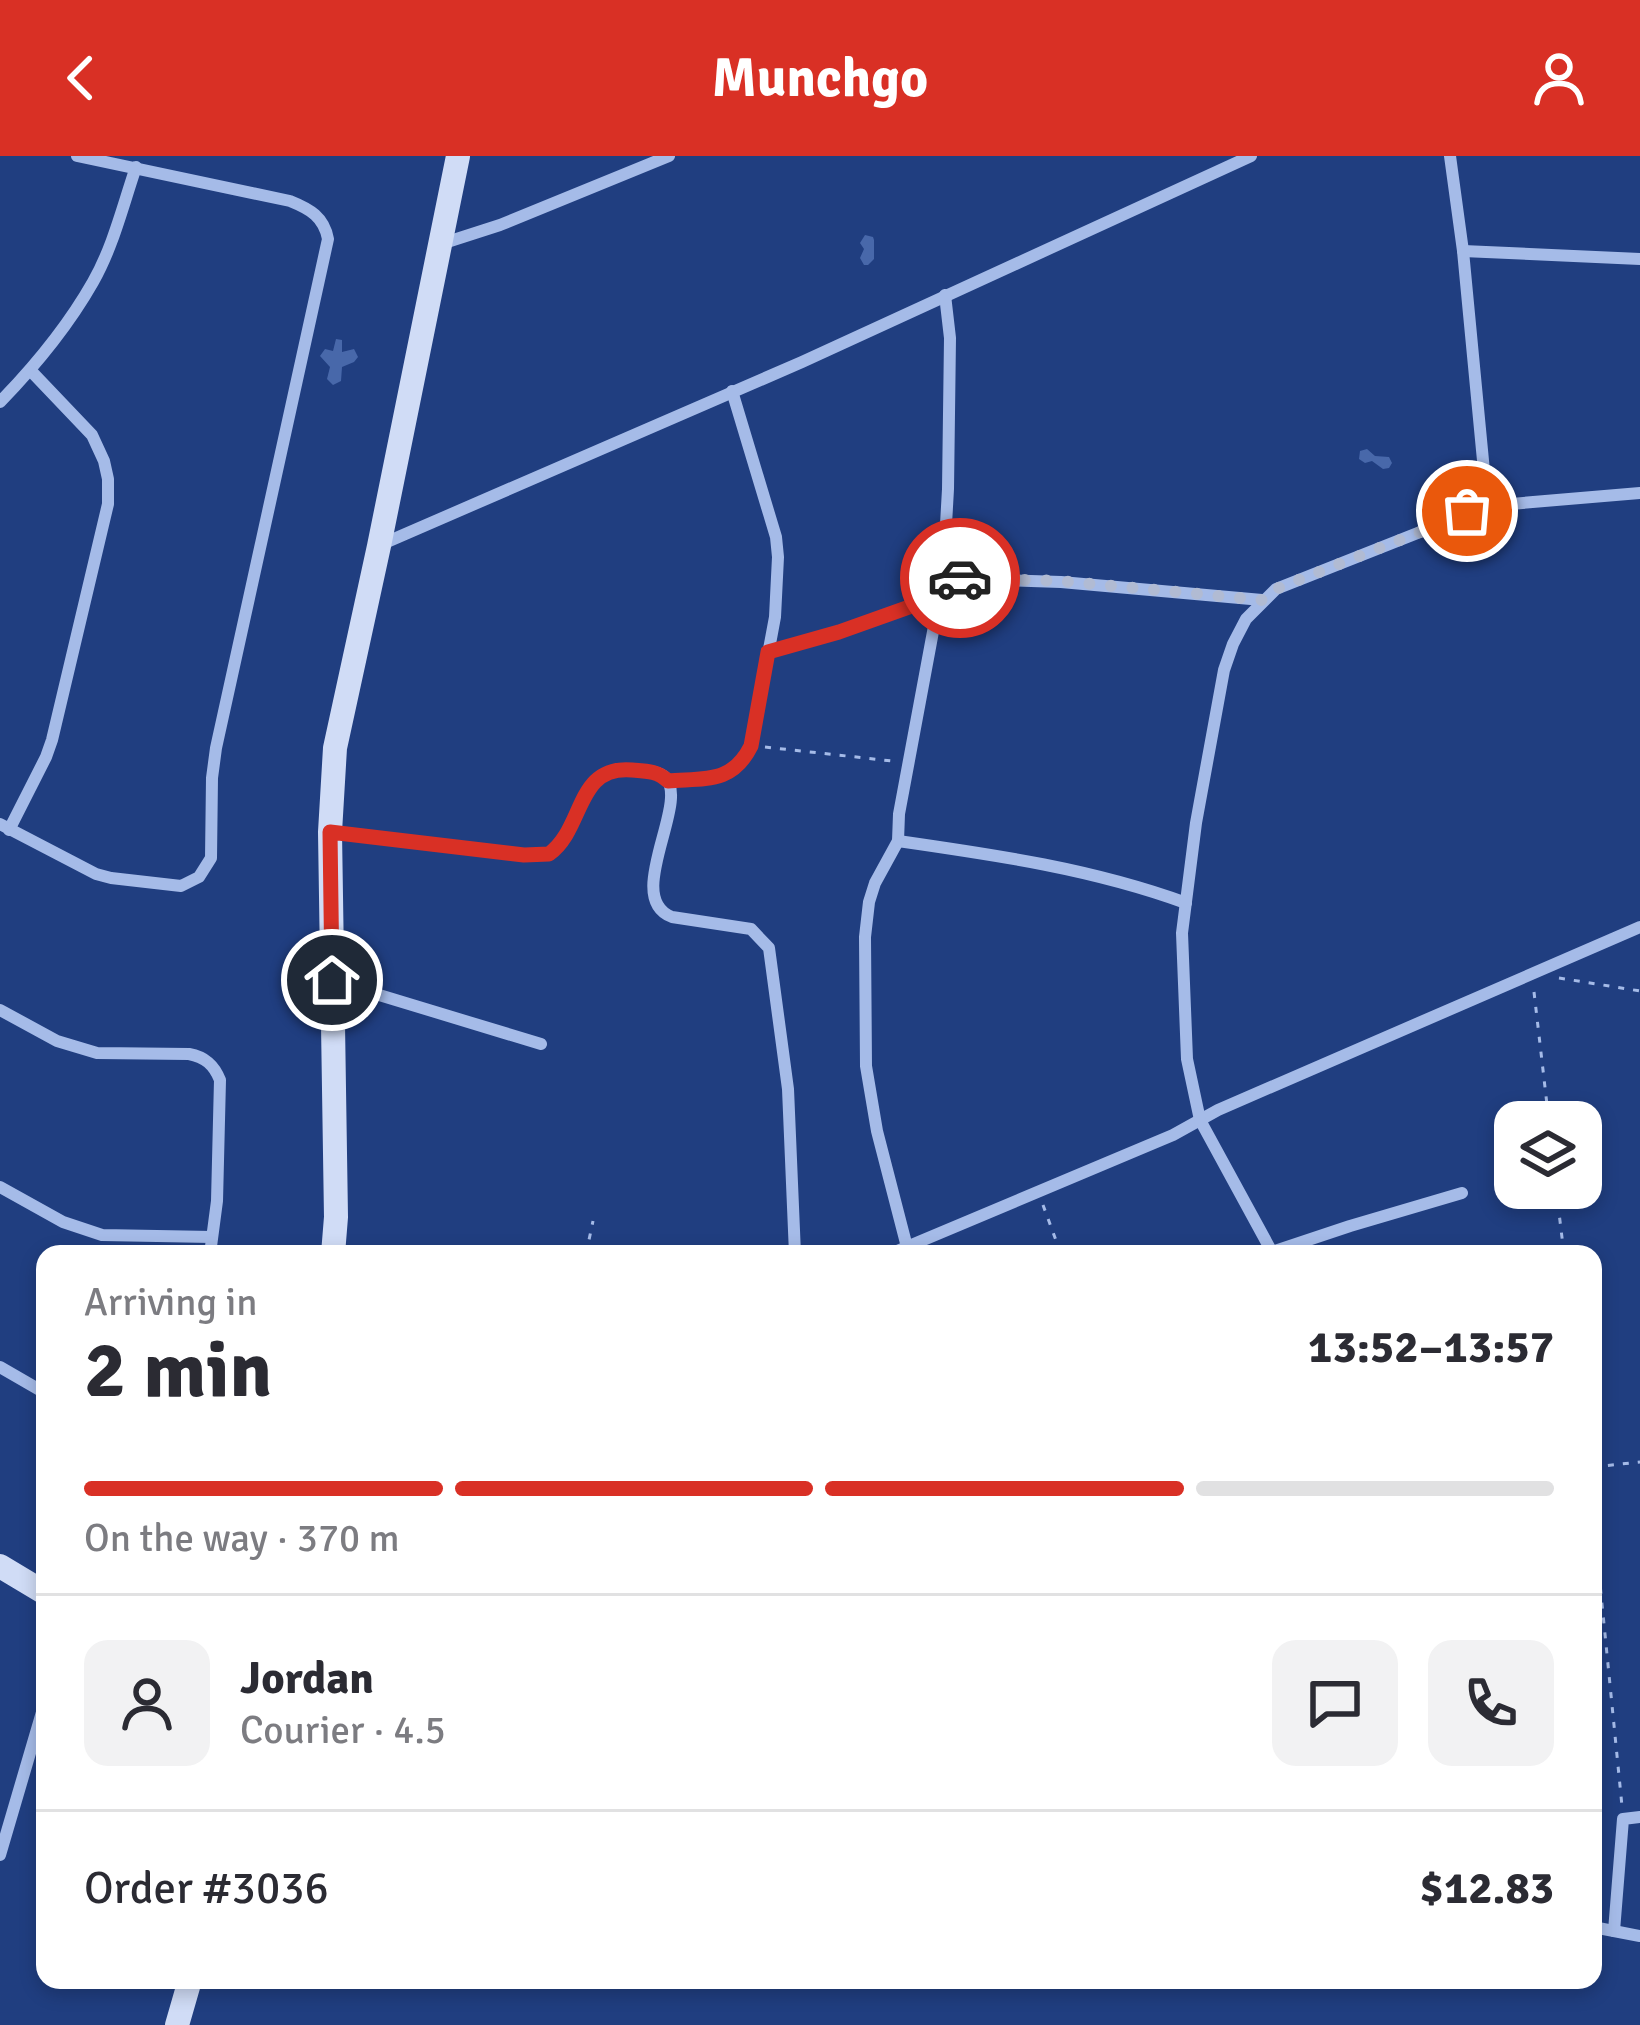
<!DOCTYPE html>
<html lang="en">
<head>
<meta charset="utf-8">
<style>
	:root { --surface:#fff; --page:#f2f2f3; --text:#2b2b33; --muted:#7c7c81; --line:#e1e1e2; --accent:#d93025 }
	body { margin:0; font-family:Signika,sans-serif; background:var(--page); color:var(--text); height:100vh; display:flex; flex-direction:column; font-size:45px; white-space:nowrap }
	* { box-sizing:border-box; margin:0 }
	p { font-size:39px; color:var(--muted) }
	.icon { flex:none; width:66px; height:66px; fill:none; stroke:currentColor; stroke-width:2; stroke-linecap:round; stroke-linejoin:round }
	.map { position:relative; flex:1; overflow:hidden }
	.details { position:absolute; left:36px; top:1089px; width:1566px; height:744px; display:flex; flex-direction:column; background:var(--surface); border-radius:24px; box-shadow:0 6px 18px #0003 }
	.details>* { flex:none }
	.tools { position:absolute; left:1494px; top:945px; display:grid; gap:24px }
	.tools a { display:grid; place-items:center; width:108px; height:108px; border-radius:24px; background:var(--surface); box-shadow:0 6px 18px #0003; font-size:60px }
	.pin { position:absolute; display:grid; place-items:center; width:102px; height:102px; color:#fff; margin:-51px; border:6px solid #fff; border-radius:50%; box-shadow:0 3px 12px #0007 }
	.courier { position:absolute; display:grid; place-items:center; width:120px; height:120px; margin:-60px; border:9px solid #d93025; border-radius:50%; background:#fff; color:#222; box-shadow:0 3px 15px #0007 }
	.head em { font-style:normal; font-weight:700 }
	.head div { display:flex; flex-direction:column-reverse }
	.head { display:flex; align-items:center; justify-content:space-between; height:204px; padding:0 48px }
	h1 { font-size:78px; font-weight:700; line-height:90px }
	.bar { display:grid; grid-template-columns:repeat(4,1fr); gap:18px 12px; align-content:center; height:144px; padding:0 48px }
	.bar i { height:15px; border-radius:9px; background:var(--line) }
	.bar .on { background:var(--accent) }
	.bar p { grid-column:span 4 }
	.line { display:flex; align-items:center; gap:30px; padding:0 48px; border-top:3px solid var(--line) }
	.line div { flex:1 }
	.round { display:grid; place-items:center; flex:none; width:126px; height:126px; border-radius:24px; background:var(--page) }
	header { display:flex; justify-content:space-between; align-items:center; height:156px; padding:0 48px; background:var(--accent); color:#fff; font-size:54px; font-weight:700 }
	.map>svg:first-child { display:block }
	.building { fill:#4868aa }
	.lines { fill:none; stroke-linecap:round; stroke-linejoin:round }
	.path { stroke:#a5bbe8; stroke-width:3; stroke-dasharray:6 9; stroke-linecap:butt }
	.street { stroke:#a5bbe8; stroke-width:12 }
	.secondary { stroke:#d0dcf6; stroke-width:24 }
	.done { stroke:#b1bbd3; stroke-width:12; stroke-dasharray:0 21.6 }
	.route { stroke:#d93025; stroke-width:15 }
</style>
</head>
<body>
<header><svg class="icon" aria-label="back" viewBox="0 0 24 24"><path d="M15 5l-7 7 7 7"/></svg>Munchgo<svg class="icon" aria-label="person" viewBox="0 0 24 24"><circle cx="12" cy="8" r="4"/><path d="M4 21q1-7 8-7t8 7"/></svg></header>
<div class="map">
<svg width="1640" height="1869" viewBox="0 0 1640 1869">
	<rect width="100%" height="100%" fill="#203e80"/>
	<g class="building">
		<path d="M865,79L873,81L874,84V103L868,109H864L860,102L864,93L860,87Z"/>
		<path d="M336,183L342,184V196L354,193L358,201L354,206L342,211L341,225L333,229L327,223L330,211L320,200L325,193L333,195Z"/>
		<path d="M1367,293L1375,300L1389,301L1392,307L1389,312L1383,313L1372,305L1365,307L1359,303L1360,295Z"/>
	</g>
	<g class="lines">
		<g class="path">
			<path d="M765,591L892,605"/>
			<path d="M1559,822L1640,835"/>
			<path d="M1534,836L1549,966"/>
			<path d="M1556,1032L1564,1098"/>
			<path d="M1043,1049L1061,1098"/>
			<path d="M586,1098L593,1065"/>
			<path d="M1593,1311L1640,1306"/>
			<path d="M1593,1357L1622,1650"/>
		</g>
		<g class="street">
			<path d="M441,88L500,69L669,0"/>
			<path d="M1463,95L1640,103"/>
			<path d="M0,246C35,210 68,170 93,126C113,91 123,49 136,11"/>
			<path d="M1475,351L1640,337"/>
			<path d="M380,389L802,206L1251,0"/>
			<path d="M943,422L1061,426L1262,444"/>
			<path d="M768,496L839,476L940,440"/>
			<path d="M668,625C706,622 731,628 751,590L775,461L778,401L776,381L732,235"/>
			<path d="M0,668L96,718L111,722L181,730L199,721L211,702L212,622L216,592L328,83C324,61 310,53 290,45L77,0"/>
			<path d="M9,674L46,601L52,584L108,348V323L104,305L92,279L31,215"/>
			<path d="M330,676L525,699L549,698C588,671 574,606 638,614C646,615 658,615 665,621C691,646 622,742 672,761L751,773L769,792L788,933L795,1098"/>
			<path d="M898,685C996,699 1093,713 1186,747"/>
			<path d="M333,825L541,888"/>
			<path d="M0,854L57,885L97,897L189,898C205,901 214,909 220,924L217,1045L210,1098"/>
			<path d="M0,1031L63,1066L102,1079L212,1081"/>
			<path d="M907,1091L877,975L866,910L865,781L869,746L875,727L898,685L899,658L943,422L948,333L950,182L945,139"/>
			<path d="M1272,1096L1350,1070L1462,1037"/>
			<path d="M890,1098L1173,979L1218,954L1640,771"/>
			<path d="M1273,1098L1200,964L1187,903L1182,777L1196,667L1224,514L1233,488L1246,463L1276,433L1453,363C1478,348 1481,345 1484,315L1463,95L1450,0"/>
			<path d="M0,1211L45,1237"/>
			<path d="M0,1699L45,1546"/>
			<path d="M1593,1771L1640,1780"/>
			<path d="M1614,1775L1623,1663L1640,1661"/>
		</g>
		<g class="secondary">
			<path d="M333,1098L336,1061L330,676L335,592L379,390L458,0"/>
			<path d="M0,1410L45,1437"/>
			<path d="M177,1869L190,1824"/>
		</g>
	</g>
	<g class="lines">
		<path class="done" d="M960,422L1061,425L1262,444L1276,433L1453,363L1467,355"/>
		<path class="route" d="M332,824L330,676L524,699L549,698C585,672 575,609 632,614C647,615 658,615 668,625C705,622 732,628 751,590L768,496L839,476L940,440L943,422H960"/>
	</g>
</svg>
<div class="tools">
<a><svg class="icon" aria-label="layers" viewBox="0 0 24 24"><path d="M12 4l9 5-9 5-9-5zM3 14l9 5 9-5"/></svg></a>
</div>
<div class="pin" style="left:1467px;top:355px;background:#ea580c"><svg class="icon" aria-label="bag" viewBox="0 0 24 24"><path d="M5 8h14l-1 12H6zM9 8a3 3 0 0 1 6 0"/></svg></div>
<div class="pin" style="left:332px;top:824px;background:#1f2937"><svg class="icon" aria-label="home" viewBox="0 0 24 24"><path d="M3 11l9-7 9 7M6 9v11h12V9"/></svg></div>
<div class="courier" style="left:960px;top:422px"><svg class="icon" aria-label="car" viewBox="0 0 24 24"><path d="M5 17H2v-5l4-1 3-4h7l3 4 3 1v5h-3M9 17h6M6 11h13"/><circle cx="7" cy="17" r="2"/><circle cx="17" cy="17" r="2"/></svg></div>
<section class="details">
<div class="head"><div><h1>2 min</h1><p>Arriving in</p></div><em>13:52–13:57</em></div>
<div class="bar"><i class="on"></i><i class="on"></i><i class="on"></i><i></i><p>On the way · 370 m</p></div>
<div class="line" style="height:216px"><a class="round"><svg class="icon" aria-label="person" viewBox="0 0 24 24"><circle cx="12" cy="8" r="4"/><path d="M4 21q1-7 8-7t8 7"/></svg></a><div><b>Jordan</b><p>Courier · 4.5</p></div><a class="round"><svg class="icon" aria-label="chat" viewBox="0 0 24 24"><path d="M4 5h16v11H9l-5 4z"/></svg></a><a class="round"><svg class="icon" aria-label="phone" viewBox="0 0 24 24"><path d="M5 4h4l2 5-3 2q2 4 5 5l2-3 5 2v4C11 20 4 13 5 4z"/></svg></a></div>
<div class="line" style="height:156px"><div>Order #3036</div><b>$12.83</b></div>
</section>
</div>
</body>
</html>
